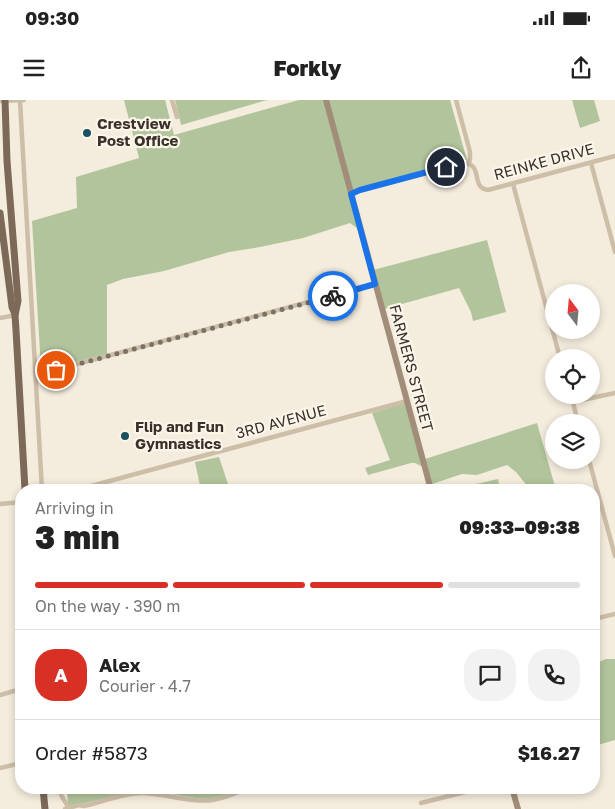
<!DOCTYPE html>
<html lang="en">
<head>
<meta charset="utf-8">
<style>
	:root { --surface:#fff; --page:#f2f2f2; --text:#222; --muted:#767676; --line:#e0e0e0; --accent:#d93025 }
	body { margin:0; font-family:"Golos Text",sans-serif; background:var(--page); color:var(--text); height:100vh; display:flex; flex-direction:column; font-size:19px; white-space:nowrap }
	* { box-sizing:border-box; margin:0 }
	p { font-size:16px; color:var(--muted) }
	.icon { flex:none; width:28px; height:28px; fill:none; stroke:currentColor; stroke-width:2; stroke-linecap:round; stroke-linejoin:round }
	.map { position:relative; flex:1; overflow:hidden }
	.sheet { position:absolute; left:15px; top:384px; width:585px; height:310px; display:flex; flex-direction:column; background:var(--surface); border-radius:20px; box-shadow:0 2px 8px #0003 }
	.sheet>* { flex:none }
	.needle { width:32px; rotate:344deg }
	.buttons { position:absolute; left:545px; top:184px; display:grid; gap:10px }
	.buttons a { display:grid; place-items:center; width:55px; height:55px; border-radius:50%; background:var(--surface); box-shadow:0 2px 8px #0003; font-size:25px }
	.pin { position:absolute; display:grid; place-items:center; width:42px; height:42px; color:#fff; margin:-21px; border:2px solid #fff; border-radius:50%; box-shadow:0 1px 5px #0007 }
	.courier { position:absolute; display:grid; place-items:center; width:50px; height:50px; margin:-25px; border:4px solid #1a73e8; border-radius:50%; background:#fff; color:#222; box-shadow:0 1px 6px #0007 }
	.overview em { font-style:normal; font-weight:800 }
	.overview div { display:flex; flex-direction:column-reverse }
	.overview { display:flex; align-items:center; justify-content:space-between; height:85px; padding:0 20px }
	h1 { font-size:32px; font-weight:800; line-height:38px }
	.bar { display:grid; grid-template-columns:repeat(4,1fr); gap:8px 5px; align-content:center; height:60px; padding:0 20px }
	.bar i { height:6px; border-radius:4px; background:var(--line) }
	.bar .selected { background:var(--accent) }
	.bar p { grid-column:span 4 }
	.line { display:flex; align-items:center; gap:12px; padding:0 20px; border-top:1px solid var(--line) }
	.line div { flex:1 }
	.round { display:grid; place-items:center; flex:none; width:52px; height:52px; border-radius:20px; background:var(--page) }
	.status { display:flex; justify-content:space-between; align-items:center; height:35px; padding:0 25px; background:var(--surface); direction:ltr }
	.status svg { height:14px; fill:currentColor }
	header { display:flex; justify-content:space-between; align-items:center; height:65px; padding:0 20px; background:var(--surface); font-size:22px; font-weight:800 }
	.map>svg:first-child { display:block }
	.green { fill:#b1c49b }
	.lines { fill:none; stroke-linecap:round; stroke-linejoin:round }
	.street { stroke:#cdbea7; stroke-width:4.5 }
	.secondary { stroke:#a18d79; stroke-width:6 }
	.primary { stroke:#7c6958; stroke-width:7 }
	.done { stroke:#7a7267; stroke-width:5; stroke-dasharray:0 9 }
	.route { stroke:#1a73e8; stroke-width:6 }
	.poi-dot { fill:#1b505e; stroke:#fbf5ea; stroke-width:2 }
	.labels { text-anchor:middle; stroke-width:4.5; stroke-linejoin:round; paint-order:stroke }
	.poi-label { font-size:15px; font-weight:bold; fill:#393028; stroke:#fbf5ea; text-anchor:start }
	.street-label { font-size:15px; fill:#393028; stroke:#fbf5ea }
</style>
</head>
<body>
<div class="status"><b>09:30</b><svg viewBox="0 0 49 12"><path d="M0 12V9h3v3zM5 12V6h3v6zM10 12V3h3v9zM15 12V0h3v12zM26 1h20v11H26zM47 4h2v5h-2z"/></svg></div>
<header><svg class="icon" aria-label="menu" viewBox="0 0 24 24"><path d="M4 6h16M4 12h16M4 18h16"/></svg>Forkly<svg class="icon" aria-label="share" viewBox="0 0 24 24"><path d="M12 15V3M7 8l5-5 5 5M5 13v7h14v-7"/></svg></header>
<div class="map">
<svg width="615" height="709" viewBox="0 0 615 709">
	<rect width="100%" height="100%" fill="#f4ecdd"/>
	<g class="green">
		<path d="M124,0H165L174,35L299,0H324L358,129L350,123L303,138L260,147L229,152L164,171L123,179L107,185V254L56,267L41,268L32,121L77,108L76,77L139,58Z"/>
		<path d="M175,0H267L181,25Z"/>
		<path d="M328,0H450L467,60H462L353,91Z"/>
		<path d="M572,0H594L600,21L580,28Z"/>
		<path d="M487,140L506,212L473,221L471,212L459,188L384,209L373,170Z"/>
		<path d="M405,303L423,367L415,363H411L368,375L365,368L390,360L372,313Z"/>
		<path d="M537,323L556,390H527L528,387L516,372L507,365L477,375L462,374L432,384L425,359Z"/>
		<path d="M219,357L230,390H201L195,362Z"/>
		<path d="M498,379L500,390H467L476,384Z"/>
		<path d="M606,559H615V640L598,645L594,650V564Z"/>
		<path d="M67,688H243C232,692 221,697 210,698C186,700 163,689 140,691C116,693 92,703 68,707Z"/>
	</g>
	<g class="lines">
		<g class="street">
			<path d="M172,0L177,17"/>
			<path d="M456,0L470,52V59L469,63"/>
			<path d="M0,1L24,0"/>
			<path d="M20,1L42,390"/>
			<path d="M591,63L615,152"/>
			<path d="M513,84L560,258"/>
			<path d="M351,94L360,90L463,63C484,63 470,88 488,90L615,56"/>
			<path d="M0,218L15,215"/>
			<path d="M36,271L56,269L81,263L375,184"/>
			<path d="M571,295L578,322"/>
			<path d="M573,302L615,293"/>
			<path d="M589,360L615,456"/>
			<path d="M76,390L407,301"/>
			<path d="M0,404L21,402"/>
			<path d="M594,519L615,514"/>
			<path d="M0,595L21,589"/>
			<path d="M0,668L21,663"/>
			<path d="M60,688C60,700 66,699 68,708"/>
			<path d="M421,703L481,688"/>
			<path d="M65,709L79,705L84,706C102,702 127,692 144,693C167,694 190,703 213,700C226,698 238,692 249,688"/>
		</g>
		<g class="secondary">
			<path d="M326,0L431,390"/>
			<path d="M512,688L518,709"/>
		</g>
		<g class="primary">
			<path d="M5,0L7,61L18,201L15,215L16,230L25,390"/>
			<path d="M0,113L12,207L15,214"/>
			<path d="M43,688L45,709"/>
		</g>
	</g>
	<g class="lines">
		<path class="done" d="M56,270L333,196"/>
		<path class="route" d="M333,196L375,184L351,94L360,90L446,67"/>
	</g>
	<g class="poi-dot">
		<circle cx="87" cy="33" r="5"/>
		<circle cx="125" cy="336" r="5"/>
	</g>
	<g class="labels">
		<g class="poi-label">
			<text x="97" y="29">Crestview<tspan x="97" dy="17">Post Office</tspan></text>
			<text x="135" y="332">Flip and Fun<tspan x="135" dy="17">Gymnastics</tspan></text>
		</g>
		<g class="street-label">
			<text transform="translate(544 62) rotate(-15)" y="5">REINKE DRIVE</text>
			<text transform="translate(411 268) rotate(75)" y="5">FARMERS STREET</text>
			<text transform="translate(281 322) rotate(-15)" y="5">3RD AVENUE</text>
		</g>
	</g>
</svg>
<div class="buttons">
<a><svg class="needle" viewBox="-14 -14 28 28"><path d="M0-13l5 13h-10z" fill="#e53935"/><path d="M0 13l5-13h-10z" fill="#767676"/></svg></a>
<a><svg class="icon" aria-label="locate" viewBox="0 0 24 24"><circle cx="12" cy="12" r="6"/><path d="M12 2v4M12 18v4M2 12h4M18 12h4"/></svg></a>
<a><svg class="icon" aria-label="layers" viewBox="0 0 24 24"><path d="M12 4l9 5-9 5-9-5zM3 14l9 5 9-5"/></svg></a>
</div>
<div class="pin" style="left:56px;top:270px;background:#ea580c"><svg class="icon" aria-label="bag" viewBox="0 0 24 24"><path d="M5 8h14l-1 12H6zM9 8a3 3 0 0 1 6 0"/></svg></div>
<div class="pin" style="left:446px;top:67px;background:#1f2937"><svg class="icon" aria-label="home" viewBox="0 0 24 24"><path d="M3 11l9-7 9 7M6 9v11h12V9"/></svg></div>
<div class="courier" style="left:333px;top:196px"><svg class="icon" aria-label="bike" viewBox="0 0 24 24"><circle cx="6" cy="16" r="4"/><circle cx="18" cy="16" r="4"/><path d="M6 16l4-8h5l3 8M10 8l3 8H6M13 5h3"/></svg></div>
<section class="sheet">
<div class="overview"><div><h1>3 min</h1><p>Arriving in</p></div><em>09:33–09:38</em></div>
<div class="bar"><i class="selected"></i><i class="selected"></i><i class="selected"></i><i></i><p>On the way · 390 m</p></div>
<div class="line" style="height:90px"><b class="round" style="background:var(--accent);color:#fff">A</b><div><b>Alex</b><p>Courier · 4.7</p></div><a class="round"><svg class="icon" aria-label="chat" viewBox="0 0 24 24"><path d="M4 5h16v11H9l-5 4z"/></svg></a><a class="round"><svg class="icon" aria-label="phone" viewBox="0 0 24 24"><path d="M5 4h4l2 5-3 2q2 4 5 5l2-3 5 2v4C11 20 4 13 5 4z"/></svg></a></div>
<div class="line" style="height:65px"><div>Order #5873</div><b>$16.27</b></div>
</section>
</div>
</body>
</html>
